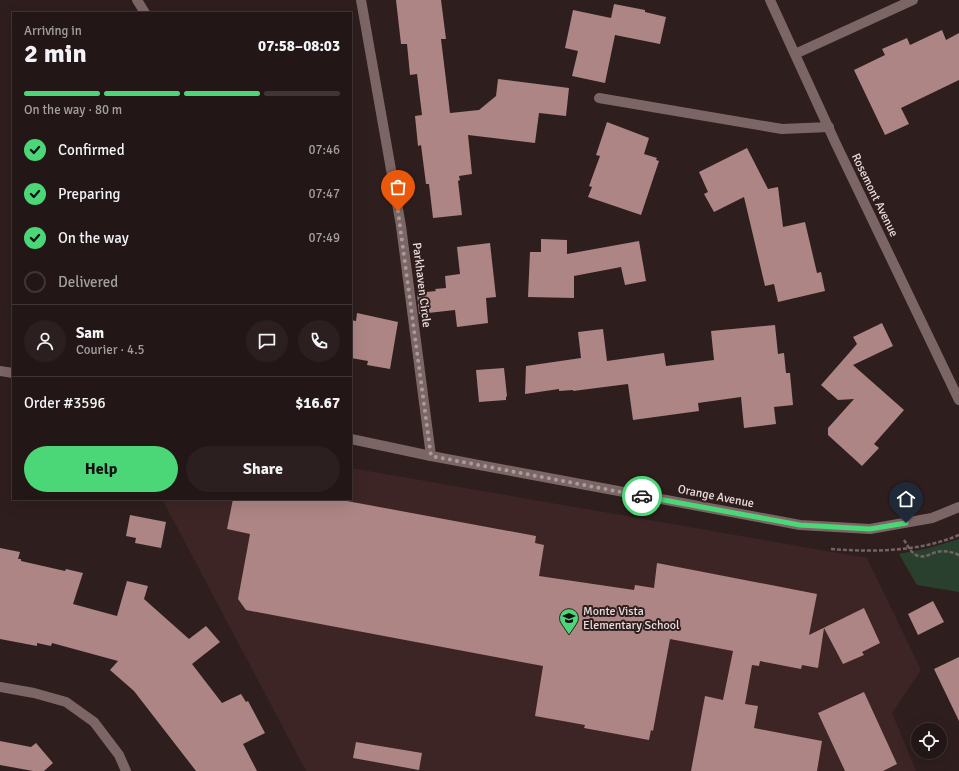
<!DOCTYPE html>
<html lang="en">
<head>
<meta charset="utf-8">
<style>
	:root { --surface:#231616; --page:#2b1f1f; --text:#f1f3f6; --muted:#a39fa1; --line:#403535; --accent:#4bd677 }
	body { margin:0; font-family:Signika,sans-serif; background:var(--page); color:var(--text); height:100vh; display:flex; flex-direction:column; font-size:15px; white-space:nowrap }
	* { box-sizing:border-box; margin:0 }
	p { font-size:13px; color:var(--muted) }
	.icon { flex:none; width:22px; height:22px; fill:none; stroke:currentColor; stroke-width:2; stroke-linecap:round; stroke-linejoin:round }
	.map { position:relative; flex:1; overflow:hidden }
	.sheet { position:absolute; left:12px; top:12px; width:340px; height:488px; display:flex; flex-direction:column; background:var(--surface); border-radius:0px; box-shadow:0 4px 16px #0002,0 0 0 1px var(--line) }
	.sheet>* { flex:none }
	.tools { position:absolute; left:911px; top:723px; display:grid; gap:8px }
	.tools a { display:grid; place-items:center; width:36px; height:36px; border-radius:50%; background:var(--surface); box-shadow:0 4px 16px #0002,0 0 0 1px var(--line); font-size:20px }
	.pin { position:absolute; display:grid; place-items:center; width:34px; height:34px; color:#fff; margin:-41px -17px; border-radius:50% 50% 50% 0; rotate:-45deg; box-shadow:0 0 4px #0007 }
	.pin .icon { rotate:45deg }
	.courier { position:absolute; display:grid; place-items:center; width:40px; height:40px; margin:-20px; border:3px solid #4bd677; border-radius:50%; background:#fff; color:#222; box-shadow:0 1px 5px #0007 }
	.headline em { font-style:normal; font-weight:700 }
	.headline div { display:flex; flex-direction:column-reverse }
	.headline { display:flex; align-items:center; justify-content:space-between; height:68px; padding:0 12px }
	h1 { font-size:26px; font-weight:700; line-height:30px }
	.bar { display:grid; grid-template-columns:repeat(4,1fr); gap:6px 4px; align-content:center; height:48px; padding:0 12px }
	.bar i { height:5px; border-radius:3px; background:var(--line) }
	.bar .selected { background:var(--accent) }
	.bar p { grid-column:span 4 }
	.line { display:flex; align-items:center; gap:10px; padding:0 12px; border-top:1px solid var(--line) }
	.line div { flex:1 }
	.round { display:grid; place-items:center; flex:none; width:42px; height:42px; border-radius:21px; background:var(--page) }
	ol { padding:0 12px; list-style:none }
	li { display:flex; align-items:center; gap:12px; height:44px }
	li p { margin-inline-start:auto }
	li .icon { padding:4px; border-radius:50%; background:var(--accent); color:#111; stroke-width:4 }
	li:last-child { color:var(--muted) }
	li i { width:22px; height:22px; border:2px solid var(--line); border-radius:50% }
	.button { display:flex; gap:8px; margin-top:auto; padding:8px 12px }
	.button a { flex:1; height:46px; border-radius:24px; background:var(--accent); color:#111; font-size:16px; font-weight:700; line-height:46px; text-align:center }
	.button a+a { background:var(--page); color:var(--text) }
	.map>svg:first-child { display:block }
	.built { fill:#3d2525 }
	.green { fill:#2a402e }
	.building { fill:#ad8585 }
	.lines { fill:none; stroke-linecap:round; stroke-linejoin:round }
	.path { stroke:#736363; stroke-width:2.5; stroke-dasharray:4 2; stroke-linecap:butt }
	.service { stroke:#7b6665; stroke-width:10 }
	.minor { stroke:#7b6665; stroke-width:10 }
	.tertiary { stroke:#7b6665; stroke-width:10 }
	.done { stroke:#a99b9a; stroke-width:4; stroke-dasharray:0 7.2 }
	.route { stroke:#4bd677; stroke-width:5 }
	.labels { text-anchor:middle; stroke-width:4; stroke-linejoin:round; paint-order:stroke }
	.street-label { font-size:12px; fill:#eadedd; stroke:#2f1e1e }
	.poi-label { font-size:12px; fill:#eadedd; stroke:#2f1e1e; text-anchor:start }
</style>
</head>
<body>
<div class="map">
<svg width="959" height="771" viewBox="0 0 959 771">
	<rect width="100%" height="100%" fill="#2f1e1e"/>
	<path class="built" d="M351,468L867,558L921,670L892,713L916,771H306L162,499H351Z"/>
	<path class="green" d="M959,539V592L917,585L899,554L929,548Z"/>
	<g class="building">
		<path d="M396,0H441L446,39H441L450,113L479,110L496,96L498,79L569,88L566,116L539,113L535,143L468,135L472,174L459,176L460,180L458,181L462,215L433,218L429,184H426L421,145L418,146L415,116L422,115L417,74L410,75L407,44H401Z"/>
		<path d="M614,4L645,10V12L666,17L660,44L615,35L605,83L572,76L578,51L565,48L573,10L611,18Z"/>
		<path d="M942,30L946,40L959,33V80L901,108L909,124L885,135L854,70L885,55L882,49L907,38L910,45Z"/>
		<path d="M607,122L649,138L644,154L657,158L656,160L659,161L641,215L588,197L592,187L589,186L600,156L596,155Z"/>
		<path d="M747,148L768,189L778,187L783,227L805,222L817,273L821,272L825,291L778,302L774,284L765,286L744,197L714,212L704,194L708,192L699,172Z"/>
		<path d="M541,239L567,240V254L639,241L646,281L625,285L621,267L574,276V298L528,297L530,252H541Z"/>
		<path d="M490,243L496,297L486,298L488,323L457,327L455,310L419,314L417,293L436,291L435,289L446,288L445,276L460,274L457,247Z"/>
		<path d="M357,313L398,322L390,369L367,365L368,361L351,358V320L356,321Z"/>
		<path d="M882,323L893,346L853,365L904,410L874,444L879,448L862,466L828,435V428L854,399L838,400L821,385L857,344L853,337Z"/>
		<path d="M775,325L778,354L784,353L786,373H790L793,405L774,407L776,424L744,428L741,397L698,403L699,411L633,420L628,384L573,391V390L559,391V389L525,394L526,366L581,358L578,332L603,329L607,361L664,353L666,366L714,360L711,331Z"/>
		<path d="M504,368L507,396L506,397V400L479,402L476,370Z"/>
		<path d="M233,499H336L536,536L535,543L544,545L539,576L634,590L635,585L654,588L657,563L817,594L809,635L864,608L880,643L862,652L864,655L843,664L824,628L818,668L802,665L801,669L760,661L759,666L752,665L745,704L758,706L754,728L822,741L817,771H691L705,696L723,700L733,651L670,639L653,731L651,730L649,740L584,728L585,725L535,716L543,666L246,610L238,599L250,534L227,529Z"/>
		<path d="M130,515L166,522L161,548L135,543L136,538L126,536Z"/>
		<path d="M0,548L20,552L18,559H21V561L65,571L66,569L83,573L73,604L117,616L127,581L148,586L144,599L189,639L206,626L220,642L192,664L222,703L241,694L246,702L248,701L265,733L243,744L257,771H196L134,691L110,670L118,661L52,643L51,646L37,643V646L0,639Z"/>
		<path d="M933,601L944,622L918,635L908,614Z"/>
		<path d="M959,657V721L934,669Z"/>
		<path d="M864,692L897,764L883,771H845L818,713Z"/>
		<path d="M0,741L31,747L36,743L53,763L44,771H33L0,765Z"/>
		<path d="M356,742L422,753L419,770L353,758Z"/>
	</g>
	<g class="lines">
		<g class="path">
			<path d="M904,540C908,546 912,555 919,556C926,558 931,553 937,552C945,550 952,552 959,555"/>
			<path d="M831,549C874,552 919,552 959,535"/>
		</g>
		<g class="service">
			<path d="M795,54L913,0"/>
			<path d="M599,98L782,129L829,127"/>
		</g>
		<g class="minor">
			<path d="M137,0L145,13"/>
			<path d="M361,0L401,226L431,456"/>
			<path d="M0,371L13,373"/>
			<path d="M351,439L431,456L800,525L870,529L932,518L959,507"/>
			<path d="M0,687L34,693L66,702L94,722L119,755L126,771"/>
		</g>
		<path class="tertiary" d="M770,0L836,144L959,400"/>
	</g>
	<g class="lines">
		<path class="done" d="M398,211L431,456L642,496"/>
		<path class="route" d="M642,496L800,525L870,529L906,523"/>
	</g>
	<defs>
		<symbol id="school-pin" viewBox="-11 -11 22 30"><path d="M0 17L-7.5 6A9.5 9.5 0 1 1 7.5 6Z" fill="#4bd677" stroke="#2f1e1e"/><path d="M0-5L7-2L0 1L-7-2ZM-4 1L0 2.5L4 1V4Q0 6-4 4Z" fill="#111"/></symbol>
	</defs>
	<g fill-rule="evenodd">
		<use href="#school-pin" x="558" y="607" width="22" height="30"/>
	</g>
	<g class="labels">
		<g class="street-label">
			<text transform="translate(875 195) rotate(64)" y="4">Rosemont Avenue</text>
			<text transform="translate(422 285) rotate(83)" y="4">Parkhaven Circle</text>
			<text transform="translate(716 496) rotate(11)" y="4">Orange Avenue</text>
		</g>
		<g class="poi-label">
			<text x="583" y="615">Monte Vista<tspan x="583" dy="14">Elementary School</tspan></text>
		</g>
	</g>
</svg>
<div class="tools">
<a><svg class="icon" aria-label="locate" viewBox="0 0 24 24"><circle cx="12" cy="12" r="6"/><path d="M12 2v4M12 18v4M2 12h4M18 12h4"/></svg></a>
</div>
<div class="pin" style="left:398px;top:211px;background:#ea580c"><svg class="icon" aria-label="bag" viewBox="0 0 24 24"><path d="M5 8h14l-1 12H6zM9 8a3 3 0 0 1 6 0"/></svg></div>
<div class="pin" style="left:906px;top:523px;background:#1f2937"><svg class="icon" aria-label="home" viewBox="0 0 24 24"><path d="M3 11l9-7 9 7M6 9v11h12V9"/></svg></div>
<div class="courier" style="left:642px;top:496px"><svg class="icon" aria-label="car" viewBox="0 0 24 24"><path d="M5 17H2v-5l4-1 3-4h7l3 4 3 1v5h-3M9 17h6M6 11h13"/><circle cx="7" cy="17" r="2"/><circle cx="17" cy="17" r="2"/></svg></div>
<section class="sheet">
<div class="headline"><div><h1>2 min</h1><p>Arriving in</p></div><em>07:58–08:03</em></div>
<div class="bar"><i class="selected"></i><i class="selected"></i><i class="selected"></i><i></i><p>On the way · 80 m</p></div>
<ol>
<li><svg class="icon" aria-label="check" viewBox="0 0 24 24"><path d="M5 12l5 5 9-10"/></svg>Confirmed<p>07:46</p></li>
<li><svg class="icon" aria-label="check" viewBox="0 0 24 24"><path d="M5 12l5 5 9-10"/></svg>Preparing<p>07:47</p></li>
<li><svg class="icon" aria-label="check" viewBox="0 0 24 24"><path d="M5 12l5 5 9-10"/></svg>On the way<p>07:49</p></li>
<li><i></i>Delivered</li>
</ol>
<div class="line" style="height:72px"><a class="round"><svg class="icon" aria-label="person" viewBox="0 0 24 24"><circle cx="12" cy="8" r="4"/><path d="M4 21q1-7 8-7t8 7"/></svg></a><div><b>Sam</b><p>Courier · 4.5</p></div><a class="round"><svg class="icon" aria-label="chat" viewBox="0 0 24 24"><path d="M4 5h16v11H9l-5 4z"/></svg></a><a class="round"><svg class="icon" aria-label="phone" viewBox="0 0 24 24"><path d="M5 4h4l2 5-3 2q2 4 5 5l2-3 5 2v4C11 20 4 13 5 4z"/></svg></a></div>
<div class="line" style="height:52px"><div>Order #3596</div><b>$16.67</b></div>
<div class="button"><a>Help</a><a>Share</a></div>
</section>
</div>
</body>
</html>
